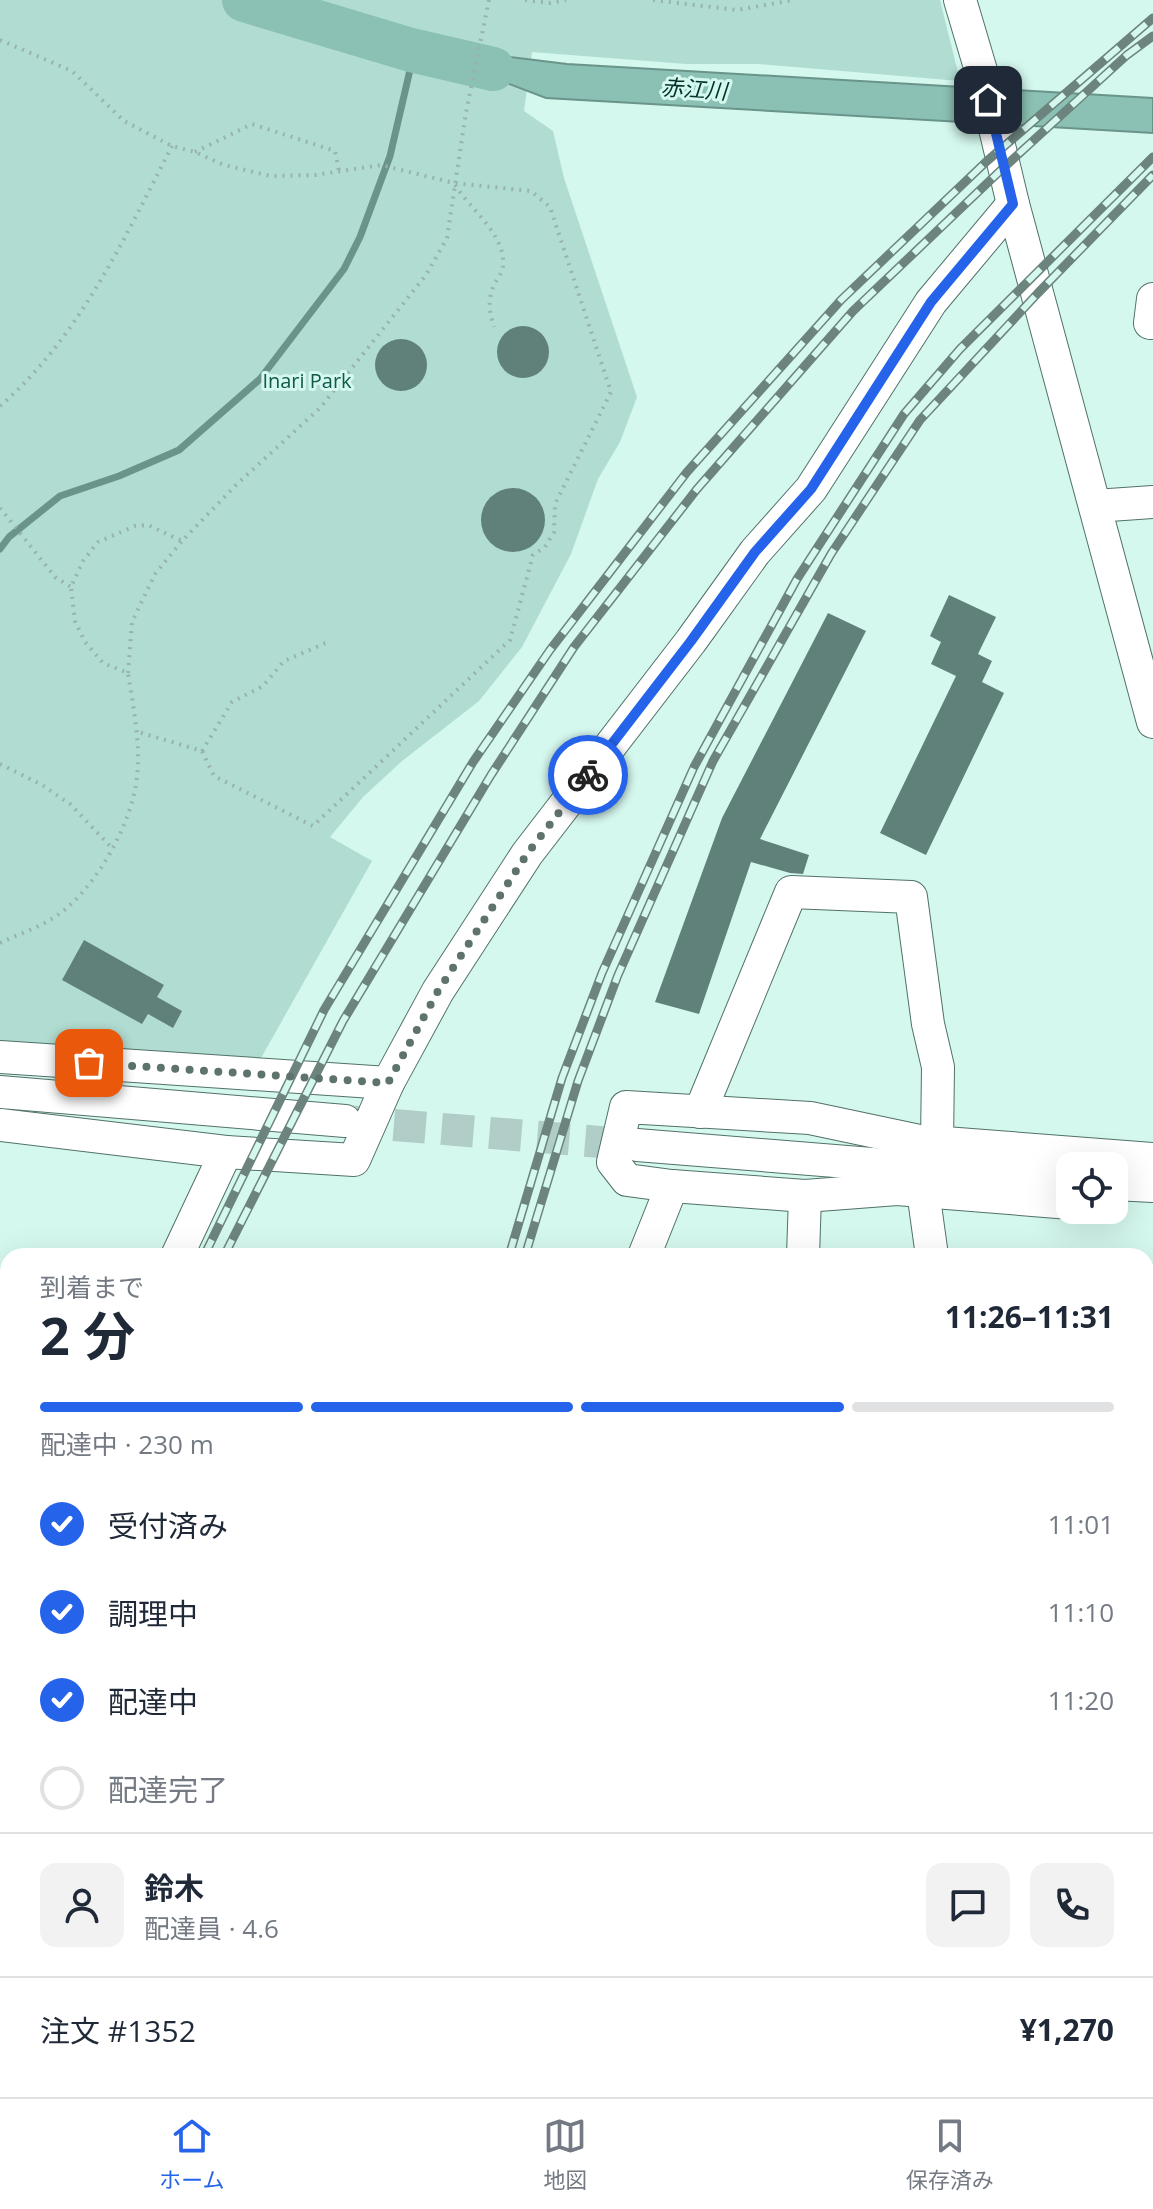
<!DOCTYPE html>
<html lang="ja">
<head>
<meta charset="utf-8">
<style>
	:root { --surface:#fff; --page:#f2f2f3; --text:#1f2937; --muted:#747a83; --line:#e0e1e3; --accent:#2563eb }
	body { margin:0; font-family:"Open Sans","Noto Sans JP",sans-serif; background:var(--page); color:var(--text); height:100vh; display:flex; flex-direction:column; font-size:30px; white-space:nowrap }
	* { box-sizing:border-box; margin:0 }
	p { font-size:26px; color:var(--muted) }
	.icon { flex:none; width:44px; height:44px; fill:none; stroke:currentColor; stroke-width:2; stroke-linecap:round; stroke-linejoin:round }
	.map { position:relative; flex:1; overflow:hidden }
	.drawer { position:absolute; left:0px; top:1248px; width:1154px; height:850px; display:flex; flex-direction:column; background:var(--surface); border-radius:24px 24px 0 0; box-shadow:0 8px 32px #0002 }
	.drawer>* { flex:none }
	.controls { position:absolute; left:1056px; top:1152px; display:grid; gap:16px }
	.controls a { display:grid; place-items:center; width:72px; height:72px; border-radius:16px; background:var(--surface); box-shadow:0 8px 32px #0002; font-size:40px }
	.pin { position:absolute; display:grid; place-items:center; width:68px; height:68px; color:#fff; margin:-34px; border-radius:16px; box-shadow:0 4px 12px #0006 }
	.courier { position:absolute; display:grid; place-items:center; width:80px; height:80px; margin:-40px; border:6px solid #2563eb; border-radius:50%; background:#fff; color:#222; box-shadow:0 2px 10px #0007 }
	.overview em { font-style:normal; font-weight:700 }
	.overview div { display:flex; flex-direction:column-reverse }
	.overview { display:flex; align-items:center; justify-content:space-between; height:136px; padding:0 40px }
	h1 { font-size:52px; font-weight:700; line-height:60px }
	.bar { display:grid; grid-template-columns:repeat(4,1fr); gap:12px 8px; align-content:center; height:96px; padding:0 40px }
	.bar i { height:10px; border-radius:6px; background:var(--line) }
	.bar .selected { background:var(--accent) }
	.bar p { grid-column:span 4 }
	.line { display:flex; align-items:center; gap:20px; padding:0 40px; border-top:2px solid var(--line) }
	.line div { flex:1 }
	.round { display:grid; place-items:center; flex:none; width:84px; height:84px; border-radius:16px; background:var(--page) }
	ol { padding:0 40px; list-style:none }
	li { display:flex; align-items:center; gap:24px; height:88px }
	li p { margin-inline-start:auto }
	li .icon { padding:8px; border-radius:50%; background:var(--accent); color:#fff; stroke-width:4 }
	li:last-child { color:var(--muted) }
	li i { width:44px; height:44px; border:4px solid var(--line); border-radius:50% }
	.tabs { display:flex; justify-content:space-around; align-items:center; height:112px; border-top:2px solid var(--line); background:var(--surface); font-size:22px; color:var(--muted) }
	.tabs a { display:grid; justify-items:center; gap:4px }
	.tabs .selected { color:var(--accent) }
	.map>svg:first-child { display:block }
	.green { fill:#b1dcd1 }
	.water { fill:#8bc1b4; stroke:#6a948a; stroke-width:2 }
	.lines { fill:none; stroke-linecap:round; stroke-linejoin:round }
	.stream { stroke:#6a948a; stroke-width:7 }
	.river { stroke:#8bc1b4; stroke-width:44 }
	.building { fill:#608179 }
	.minor-tunnel { stroke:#b0cec7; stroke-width:32; stroke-dasharray:32 16; stroke-linecap:butt }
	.minor-casing { stroke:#517169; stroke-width:34 }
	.path { stroke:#97b3ac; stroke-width:4; stroke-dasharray:2 6; stroke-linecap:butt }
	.minor { stroke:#fff; stroke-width:32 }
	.rail-casing { stroke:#6d847e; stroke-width:9 }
	.rail { stroke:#d4f7ee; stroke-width:6; stroke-dasharray:18; stroke-linecap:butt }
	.done { stroke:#5e736e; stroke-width:8; stroke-dasharray:0 14.4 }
	.route { stroke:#2563eb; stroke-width:10 }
	.labels { text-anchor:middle; stroke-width:6; stroke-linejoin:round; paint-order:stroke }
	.park-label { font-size:20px; fill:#0f594c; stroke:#d4f7ee }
	.water-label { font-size:22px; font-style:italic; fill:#00322a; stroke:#d4f7ee }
</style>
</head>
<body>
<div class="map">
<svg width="1153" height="2097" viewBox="0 0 1153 2097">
	<rect width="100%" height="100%" fill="#d4f7ee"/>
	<path class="green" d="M0,0H940L960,81L759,64H686L532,52L524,111L553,131L564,178L637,397L620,442L598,479L571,554L522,647L479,701L402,761L363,797L330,837L372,861L261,1058L250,1065L0,1044Z"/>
	<path class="water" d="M405,44L567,64L1153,98V133L546,98Z"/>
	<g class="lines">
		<path class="stream" d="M0,549L9,537L60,496L119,476L179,450L260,379L344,269L360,237L390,156L410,70L411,50"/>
		<path class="river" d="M244,0L411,50L493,69"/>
	</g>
	<g class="building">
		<circle cx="523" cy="352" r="26"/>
		<circle cx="401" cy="365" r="26"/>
		<circle cx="513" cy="520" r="32"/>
		<path d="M949,595L996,617L978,654L992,661L982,682L1004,693L926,855L880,833L956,676L931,664L941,642L930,636Z"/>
		<path d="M828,613L866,631L760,839L809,855L803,874L790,873L751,862L699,1014L655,1002L722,818Z"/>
		<path d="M84,940L164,985L157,997L182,1011L173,1028L148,1014L142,1024L62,980Z"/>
	</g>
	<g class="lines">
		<path class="minor-tunnel" d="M346,1121L637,1145"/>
		<defs>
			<g id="minor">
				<path d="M960,0L982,74L1013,204L1153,722"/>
				<path d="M1153,299L1150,323H1153"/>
				<path d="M1095,506L1153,502"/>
				<path d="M0,1057L388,1083"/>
				<path d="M0,1092L345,1121"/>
				<path d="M700,1112L791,892L911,897L928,1024L938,1067L937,1142"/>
				<path d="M0,1125L226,1152"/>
				<path d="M637,1145L1070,1180"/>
				<path d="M1114,1184L1153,1186"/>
				<path d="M923,1191L932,1256"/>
				<path d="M1070,1203L897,1189L805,1196L672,1186L627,1180L613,1162L626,1107L810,1118L919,1141L1153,1159"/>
				<path d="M177,1256L226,1152L354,1160L388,1083L438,991L527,854L691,641L755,552L811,489L931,302L1013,204"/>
				<path d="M644,1256L672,1186"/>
				<path d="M803,1256L805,1196"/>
				<path d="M0,1288L8,1289"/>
				<path d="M0,1439L8,1440"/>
				<path d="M1146,1486L1153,1485"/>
				<path d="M0,1582H8"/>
				<path d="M1146,1598L1153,1621"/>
				<path d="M0,1748L8,1721"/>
				<path d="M1146,1890L1153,1887"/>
				<path d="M1008,2090L1029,2097"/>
				<path d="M487,2097V2090"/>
				<path d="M881,2097L883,2090"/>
			</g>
		</defs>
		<use href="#minor" class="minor-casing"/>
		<g class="path">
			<path d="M525,0L550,3L566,0"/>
			<path d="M653,0L737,10L794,0"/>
			<path d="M0,40L72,71L124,121L172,146L195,152L224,165L271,176L315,175L381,165L454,183L531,191L550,207L611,392L555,504L554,532L545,547L533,555L510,640L313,826L214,776L202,751L135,731"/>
			<path d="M195,152L252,124L335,151L339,171"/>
			<path d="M455,185C470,209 506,235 503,266C502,273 498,278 495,283C487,299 489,311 494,327"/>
			<path d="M0,406C79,338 125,237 172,146"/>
			<path d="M0,508L55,577L71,587"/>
			<path d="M128,673L132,622L155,574L182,541"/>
			<path d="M202,751L232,702L263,686L284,661L328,642"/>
			<path d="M0,764L42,785L70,804L113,849"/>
			<path d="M0,943C16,935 35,929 50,920C93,895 132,825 137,777C141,744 133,706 128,673L103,663L85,642L75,621L71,587L83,561L98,542L135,526L148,525L182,541L237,484L320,408L426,275L447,238L466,112L489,0"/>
		</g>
		<use href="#minor" class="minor"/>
		<defs>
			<g id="rail">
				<path d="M204,1256L324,1010L473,762L550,650L687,472L841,300L987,161L1153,18"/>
				<path d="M224,1256L343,1021L491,775L574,647L697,489L853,311L1000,171L1127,55L1153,36"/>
				<path d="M509,1256L562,1078L602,973L694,767L797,579L904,414L960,349L1153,157"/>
				<path d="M525,1256L578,1081L618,975L713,761L831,554L920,420L1038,293L1153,175"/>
				<path d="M0,1905L8,1867"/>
				<path d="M0,2005L8,1962"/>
				<path d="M426,2090V2097"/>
				<path d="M439,2090V2097"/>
			</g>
		</defs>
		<use href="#rail" class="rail-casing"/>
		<use href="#rail" class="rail"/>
	</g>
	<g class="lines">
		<path class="done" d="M89,1063L388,1083L438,991L527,854L588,775"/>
		<path class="route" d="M588,775L691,641L755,552L811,489L931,302L1013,204L988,100"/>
	</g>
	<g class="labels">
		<g class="park-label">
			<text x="307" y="388">Inari Park</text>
		</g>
		<g class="water-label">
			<text transform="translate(694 89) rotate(4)" y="8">赤江川</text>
		</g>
	</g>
</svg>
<div class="controls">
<a><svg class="icon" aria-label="locate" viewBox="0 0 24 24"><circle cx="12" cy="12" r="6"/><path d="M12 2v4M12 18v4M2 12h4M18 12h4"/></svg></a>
</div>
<div class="pin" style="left:89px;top:1063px;background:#ea580c"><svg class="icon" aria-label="bag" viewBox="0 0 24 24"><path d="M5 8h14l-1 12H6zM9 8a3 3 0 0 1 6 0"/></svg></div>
<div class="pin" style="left:988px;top:100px;background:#1f2937"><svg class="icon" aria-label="home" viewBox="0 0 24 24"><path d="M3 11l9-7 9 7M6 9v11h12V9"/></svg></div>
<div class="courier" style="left:588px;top:775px"><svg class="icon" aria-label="bike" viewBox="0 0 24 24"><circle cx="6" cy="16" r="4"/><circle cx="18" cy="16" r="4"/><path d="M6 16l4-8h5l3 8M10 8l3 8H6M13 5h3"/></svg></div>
<section class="drawer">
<div class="overview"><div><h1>2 分</h1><p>到着まで</p></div><em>11:26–11:31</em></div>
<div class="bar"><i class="selected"></i><i class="selected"></i><i class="selected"></i><i></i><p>配達中 · 230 m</p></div>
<ol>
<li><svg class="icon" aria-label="check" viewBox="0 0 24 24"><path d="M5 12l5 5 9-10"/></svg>受付済み<p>11:01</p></li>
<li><svg class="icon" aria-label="check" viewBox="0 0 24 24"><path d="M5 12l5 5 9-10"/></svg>調理中<p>11:10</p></li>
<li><svg class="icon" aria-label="check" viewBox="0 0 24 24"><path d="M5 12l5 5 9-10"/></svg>配達中<p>11:20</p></li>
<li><i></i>配達完了</li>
</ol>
<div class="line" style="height:144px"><a class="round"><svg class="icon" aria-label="person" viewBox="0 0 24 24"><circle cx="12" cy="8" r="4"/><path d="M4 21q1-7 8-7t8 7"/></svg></a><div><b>鈴木</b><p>配達員 · 4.6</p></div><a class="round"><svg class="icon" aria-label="chat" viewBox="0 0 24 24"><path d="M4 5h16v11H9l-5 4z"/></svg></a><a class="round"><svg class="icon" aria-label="phone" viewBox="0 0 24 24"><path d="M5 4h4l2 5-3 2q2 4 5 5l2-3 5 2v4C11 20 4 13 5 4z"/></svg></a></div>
<div class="line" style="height:104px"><div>注文 #1352</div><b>¥1,270</b></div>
</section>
</div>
<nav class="tabs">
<a class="selected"><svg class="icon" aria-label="home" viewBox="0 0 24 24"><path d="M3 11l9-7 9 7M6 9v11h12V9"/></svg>ホーム</a>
<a><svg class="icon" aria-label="map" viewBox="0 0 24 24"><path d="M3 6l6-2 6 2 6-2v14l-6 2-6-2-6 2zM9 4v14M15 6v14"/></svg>地図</a>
<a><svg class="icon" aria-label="saved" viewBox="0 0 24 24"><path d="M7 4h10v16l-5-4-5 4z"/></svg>保存済み</a>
</nav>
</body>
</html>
